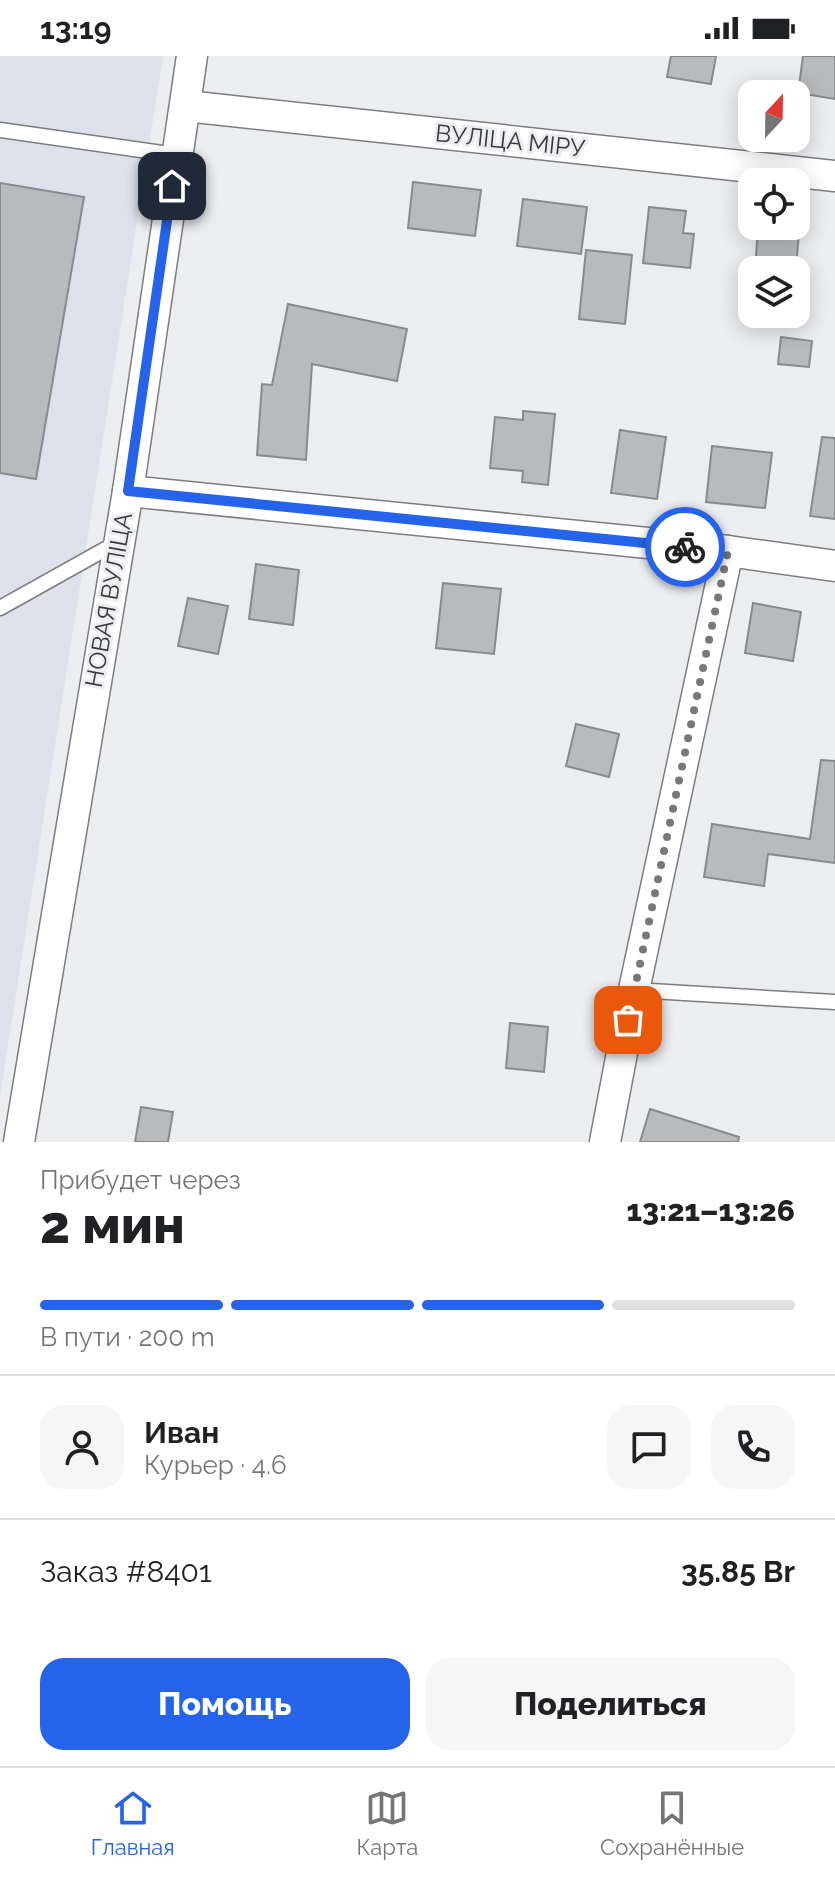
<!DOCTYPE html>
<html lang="ru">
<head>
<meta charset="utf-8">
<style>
	:root { --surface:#fff; --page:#f6f6f6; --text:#202124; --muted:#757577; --line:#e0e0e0; --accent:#2563eb }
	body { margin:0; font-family:Raleway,sans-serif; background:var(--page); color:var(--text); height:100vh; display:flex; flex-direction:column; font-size:30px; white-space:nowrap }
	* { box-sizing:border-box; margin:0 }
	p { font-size:26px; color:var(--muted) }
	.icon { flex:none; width:44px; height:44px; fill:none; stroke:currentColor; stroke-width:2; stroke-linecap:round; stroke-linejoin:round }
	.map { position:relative; height:1086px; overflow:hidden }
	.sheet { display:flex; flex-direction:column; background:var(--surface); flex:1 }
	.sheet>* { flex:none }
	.needle { width:52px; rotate:22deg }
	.controls { position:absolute; left:738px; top:24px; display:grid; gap:16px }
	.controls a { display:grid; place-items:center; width:72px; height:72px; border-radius:16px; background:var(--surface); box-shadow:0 4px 20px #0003; font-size:40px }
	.pin { position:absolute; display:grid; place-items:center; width:68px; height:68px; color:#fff; margin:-34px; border-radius:16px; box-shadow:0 4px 12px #0006 }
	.courier { position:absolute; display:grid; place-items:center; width:80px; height:80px; margin:-40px; border:6px solid #2563eb; border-radius:50%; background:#fff; color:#222; box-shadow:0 2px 10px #0007 }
	.summary em { font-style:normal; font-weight:800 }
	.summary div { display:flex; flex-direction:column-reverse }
	.summary { display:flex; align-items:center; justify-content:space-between; height:136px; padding:0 40px }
	h1 { font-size:52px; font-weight:800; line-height:60px }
	.bar { display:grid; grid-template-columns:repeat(4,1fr); gap:12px 8px; align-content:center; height:96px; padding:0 40px }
	.bar i { height:10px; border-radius:6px; background:var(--line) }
	.bar .selected { background:var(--accent) }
	.bar p { grid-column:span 4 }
	.line { display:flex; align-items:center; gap:20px; padding:0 40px; border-top:2px solid var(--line) }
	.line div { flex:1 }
	.round { display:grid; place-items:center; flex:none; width:84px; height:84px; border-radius:24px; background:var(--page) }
	.action { display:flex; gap:16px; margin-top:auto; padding:16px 40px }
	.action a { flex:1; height:92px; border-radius:24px; background:var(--accent); color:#fff; font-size:32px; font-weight:800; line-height:92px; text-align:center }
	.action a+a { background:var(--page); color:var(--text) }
	.status { display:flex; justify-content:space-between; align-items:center; height:56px; padding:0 40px; background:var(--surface); direction:ltr }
	.status svg { height:22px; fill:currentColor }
	.tab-bar { display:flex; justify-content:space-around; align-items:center; height:112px; border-top:2px solid var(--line); background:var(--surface); font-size:22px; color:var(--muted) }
	.tab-bar a { display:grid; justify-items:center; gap:4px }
	.tab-bar .selected { color:var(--accent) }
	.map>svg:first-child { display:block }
	.built { fill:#dce1ec }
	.building { fill:#b8babe; stroke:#888a8e; stroke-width:2 }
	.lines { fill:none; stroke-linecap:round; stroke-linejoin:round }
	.lane-casing { stroke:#7c7d81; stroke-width:17 }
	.street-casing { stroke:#7c7d81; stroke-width:33 }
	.lane { stroke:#fff; stroke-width:14 }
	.street { stroke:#fff; stroke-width:30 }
	.done { stroke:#77787b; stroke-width:8; stroke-dasharray:0 14.4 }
	.route { stroke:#2563eb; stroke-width:10 }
	.labels { text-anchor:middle; stroke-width:6; stroke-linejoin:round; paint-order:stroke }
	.street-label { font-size:24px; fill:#39393b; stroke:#ebedf1 }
</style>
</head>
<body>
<div class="status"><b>13:19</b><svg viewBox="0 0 49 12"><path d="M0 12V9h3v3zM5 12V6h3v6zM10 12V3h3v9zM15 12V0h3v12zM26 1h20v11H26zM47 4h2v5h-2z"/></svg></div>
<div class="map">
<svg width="835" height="1086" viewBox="0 0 835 1086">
	<rect width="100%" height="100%" fill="#ebedf1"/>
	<path class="built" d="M0,0H163L0,1040Z"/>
	<g class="building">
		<path d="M671,0H716L711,28L667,21Z"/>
		<path d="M803,0H835V43L798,37Z"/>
		<path d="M413,126L481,134L475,180L408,172Z"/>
		<path d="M0,127L84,141L36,423L0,417Z"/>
		<path d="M523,143L587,151L581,198L517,190Z"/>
		<path d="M649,151L686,155L683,177L694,178L690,212L643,207Z"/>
		<path d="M758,173L799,176L796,214H755Z"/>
		<path d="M586,194L632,199L625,268L579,263Z"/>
		<path d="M288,248L407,273L397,325L312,308L306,404L257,399L262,328L272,329Z"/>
		<path d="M781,281L812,285L809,311L778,308Z"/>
		<path d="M523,355L555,358L548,429L522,426L523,415L490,412L495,361L523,364Z"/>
		<path d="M620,374L666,381L657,443L611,437Z"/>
		<path d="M822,381L835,382V463L810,460Z"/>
		<path d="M712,390L772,397L765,452L706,446Z"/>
		<path d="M256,508L299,514L293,569L249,563Z"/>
		<path d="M443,527L501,533L494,598L436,592Z"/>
		<path d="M188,542L228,550L218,598L178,590Z"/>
		<path d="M753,547L801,556L793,605L745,597Z"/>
		<path d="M576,668L619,678L609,721L566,710Z"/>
		<path d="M821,704L835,705V807L768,798L764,830L704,821L712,768L810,783Z"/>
		<path d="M510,967L548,971L544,1016L506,1012Z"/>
		<path d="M141,1051L173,1056L168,1086H135Z"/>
		<path d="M650,1053L739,1081L738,1086H640Z"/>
	</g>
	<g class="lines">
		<defs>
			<g id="lane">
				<path d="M0,74L176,99"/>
				<path d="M0,552L118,486"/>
				<path d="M634,934L835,946"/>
			</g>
			<g id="street">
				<path d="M186,50L835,120"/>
				<path d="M128,435L728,495L835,510"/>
				<path d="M19,1086L128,435L192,0"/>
				<path d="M605,1086L634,934L728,495"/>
			</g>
		</defs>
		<use href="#lane" class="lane-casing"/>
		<use href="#street" class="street-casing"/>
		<use href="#lane" class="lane"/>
		<use href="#street" class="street"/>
	</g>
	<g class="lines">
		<path class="done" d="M628,964L728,495L685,491"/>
		<path class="route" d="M172,130L128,435L685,491"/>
	</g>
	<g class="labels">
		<g class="street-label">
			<text transform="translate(510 85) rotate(6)" y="8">ВУЛІЦА МІРУ</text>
			<text transform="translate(109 544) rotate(-80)" y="8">НОВАЯ ВУЛІЦА</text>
		</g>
	</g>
</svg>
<div class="controls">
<a><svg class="needle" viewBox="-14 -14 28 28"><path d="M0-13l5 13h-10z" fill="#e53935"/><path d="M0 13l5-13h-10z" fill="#757577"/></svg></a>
<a><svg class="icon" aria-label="locate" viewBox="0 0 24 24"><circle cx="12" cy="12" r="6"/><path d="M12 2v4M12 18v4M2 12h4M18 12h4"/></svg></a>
<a><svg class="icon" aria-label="layers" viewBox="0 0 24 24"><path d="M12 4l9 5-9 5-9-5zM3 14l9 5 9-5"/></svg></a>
</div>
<div class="pin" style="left:628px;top:964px;background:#ea580c"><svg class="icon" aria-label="bag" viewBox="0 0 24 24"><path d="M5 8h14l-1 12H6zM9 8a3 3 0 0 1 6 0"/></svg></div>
<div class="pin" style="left:172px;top:130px;background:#1f2937"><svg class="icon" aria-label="home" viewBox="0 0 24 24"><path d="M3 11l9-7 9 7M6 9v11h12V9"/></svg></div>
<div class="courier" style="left:685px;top:491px"><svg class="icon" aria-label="bike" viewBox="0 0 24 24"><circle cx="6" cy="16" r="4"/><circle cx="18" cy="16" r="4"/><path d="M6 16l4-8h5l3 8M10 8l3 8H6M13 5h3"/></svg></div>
</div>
<section class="sheet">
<div class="summary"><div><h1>2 мин</h1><p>Прибудет через</p></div><em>13:21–13:26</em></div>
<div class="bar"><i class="selected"></i><i class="selected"></i><i class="selected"></i><i></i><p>В пути · 200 m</p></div>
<div class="line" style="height:144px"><a class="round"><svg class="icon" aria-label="person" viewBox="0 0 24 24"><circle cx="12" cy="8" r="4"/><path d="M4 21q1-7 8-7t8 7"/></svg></a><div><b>Иван</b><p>Курьер · 4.6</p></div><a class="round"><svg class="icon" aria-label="chat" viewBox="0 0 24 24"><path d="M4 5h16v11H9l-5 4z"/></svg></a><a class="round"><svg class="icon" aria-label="phone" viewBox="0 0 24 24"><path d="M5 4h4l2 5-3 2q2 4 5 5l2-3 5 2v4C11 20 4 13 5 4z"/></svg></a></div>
<div class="line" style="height:104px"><div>Заказ #8401</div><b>35.85 Br</b></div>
<div class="action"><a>Помощь</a><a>Поделиться</a></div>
</section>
<nav class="tab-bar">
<a class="selected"><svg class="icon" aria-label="home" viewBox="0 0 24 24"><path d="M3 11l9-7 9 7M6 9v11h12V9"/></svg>Главная</a>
<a><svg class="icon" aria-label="map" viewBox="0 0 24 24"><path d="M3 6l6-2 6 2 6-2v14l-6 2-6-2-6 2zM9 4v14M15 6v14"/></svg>Карта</a>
<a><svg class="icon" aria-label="saved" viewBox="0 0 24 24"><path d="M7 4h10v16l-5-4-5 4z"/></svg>Сохранённые</a>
</nav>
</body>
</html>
